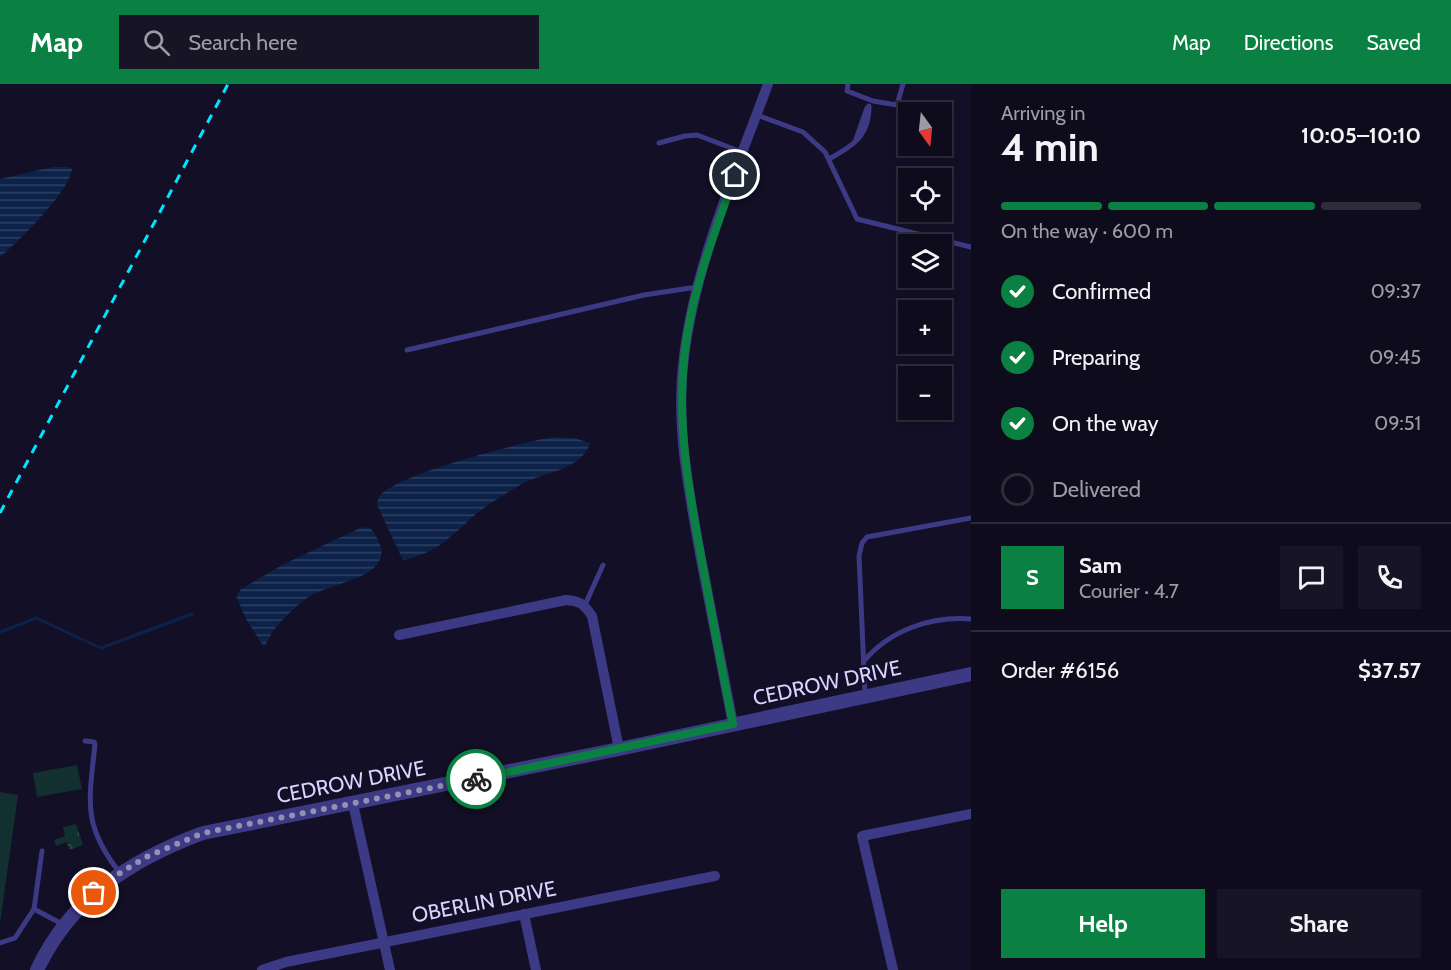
<!DOCTYPE html>
<html lang="en">
<head>
<meta charset="utf-8">
<style>
	:root { --surface:#0e0b1c; --page:#171425; --text:#f1f3f6; --muted:#9b9ba3; --line:#2e2b3b; --accent:#0b8043 }
	body { margin:0; font-family:Cabin,sans-serif; background:var(--page); color:var(--text); height:100vh; display:flex; flex-direction:column; font-size:22px; white-space:nowrap }
	* { box-sizing:border-box; margin:0 }
	p { font-size:20px; color:var(--muted) }
	.icon { flex:none; width:33px; height:33px; fill:none; stroke:currentColor; stroke-width:2; stroke-linecap:round; stroke-linejoin:round }
	.map { position:relative; flex:1; overflow:hidden }
	.panel { display:flex; flex-direction:column; background:var(--surface); width:480px }
	.panel>* { flex:none }
	.needle { width:39px; rotate:165deg }
	.tools { position:absolute; left:898px; top:18px; display:grid; gap:12px }
	.tools a { display:grid; place-items:center; width:54px; height:54px; border-radius:0px; background:var(--surface); box-shadow:0 3px 9px #0003,0 0 0 2px var(--line); font-size:30px }
	.pin { position:absolute; display:grid; place-items:center; width:51px; height:51px; color:#fff; margin:-26px; border:3px solid #fff; border-radius:50%; box-shadow:0 2px 6px #0007 }
	.courier { position:absolute; display:grid; place-items:center; width:60px; height:60px; margin:-30px; border:4px solid #0b8043; border-radius:50%; background:#fff; color:#222; box-shadow:0 2px 8px #0007 }
	.headline em { font-style:normal; font-weight:800 }
	.headline div { display:flex; flex-direction:column-reverse }
	.headline { display:flex; align-items:center; justify-content:space-between; height:102px; padding:0 30px }
	h1 { font-size:39px; font-weight:800; line-height:45px }
	.bar { display:grid; grid-template-columns:repeat(4,1fr); gap:9px 6px; align-content:center; height:72px; padding:0 30px }
	.bar i { height:8px; border-radius:4px; background:var(--line) }
	.bar .on { background:var(--accent) }
	.bar p { grid-column:span 4 }
	.line { display:flex; align-items:center; gap:15px; padding:0 30px; border-top:2px solid var(--line) }
	.line div { flex:1 }
	.round { display:grid; place-items:center; flex:none; width:63px; height:63px; border-radius:0px; background:var(--page) }
	ol { padding:0 30px; list-style:none }
	li { display:flex; align-items:center; gap:18px; height:66px }
	li p { margin-inline-start:auto }
	li .icon { padding:6px; border-radius:50%; background:var(--accent); color:#fff; stroke-width:4 }
	li:last-child { color:var(--muted) }
	li i { width:33px; height:33px; border:3px solid var(--line); border-radius:50% }
	.action { display:flex; gap:12px; margin-top:auto; padding:12px 30px }
	.action a { flex:1; height:69px; border-radius:0px; background:var(--accent); color:#fff; font-size:24px; font-weight:800; line-height:69px; text-align:center }
	.action a+a { background:var(--page); color:var(--text) }
	header { display:flex; align-items:center; gap:36px; box-sizing:border-box; height:84px; padding:0 30px; background:var(--accent); color:#fff }
	header strong { font-size:28px }
	nav { display:flex; gap:33px; margin-inline-start:auto; font-size:21px }
	.search { width:420px; height:54px; background:var(--page); display:flex; align-items:center; gap:15px; box-sizing:border-box; padding:0 21px; border-radius:0px; color:var(--muted); font-size:22px }
	main { display:flex; flex:1; min-height:0 }
	.map>svg:first-child { display:block }
	.park { fill:url(#park-crowns) }
	.pitch { fill:#12302f }
	.water { fill:url(#water-rules) }
	.lines { fill:none; stroke-linecap:round; stroke-linejoin:round }
	.stream { stroke:#0c2248; stroke-width:3 }
	.service { stroke:#3d3a85; stroke-width:5 }
	.minor { stroke:#3d3a85; stroke-width:10 }
	.tertiary { stroke:#3d3a85; stroke-width:14 }
	.rail { stroke:#00e5ff; stroke-width:3; stroke-dasharray:9 8; stroke-linecap:butt }
	.done { stroke:#948fb3; stroke-width:6; stroke-dasharray:0 10.8 }
	.route { stroke:#0b8043; stroke-width:8 }
	.labels { text-anchor:middle; stroke-width:4.5; stroke-linejoin:round; paint-order:stroke }
	.street-label { font-size:21px; fill:#d9d4ff; stroke:#130f26 }
</style>
</head>
<body>
<header>
<strong>Map</strong>
<div class="search"><svg class="icon" aria-label="search" viewBox="0 0 24 24"><circle cx="10" cy="10" r="6"/><path d="M15 15l6 6"/></svg>Search here</div>
<nav><a>Map</a><a>Directions</a><a>Saved</a></nav>
</header>
<main>
<div class="map">
<svg width="971" height="886" viewBox="0 0 971 886">
	<defs>
		<pattern id="park-crowns" width="20" height="18" patternUnits="userSpaceOnUse" patternTransform="scale(1.5)"><rect width="20" height="18" fill="#12302f"/><path d="M2 6a3 3 0 1 1 6 0M12 15a3 3 0 1 1 6 0" fill="none" stroke="#344d4e"/></pattern>
		<pattern id="water-rules" width="6" height="5" patternUnits="userSpaceOnUse" patternTransform="scale(1.5)"><rect width="6" height="5" fill="#0c2248"/><path d="M0 2.5h6" fill="none" stroke="#2f4163"/></pattern>
	</defs>
	<rect width="100%" height="100%" fill="#130f26"/>
	<path class="park" d="M76,740L83,761L69,766L67,758L56,762L54,756L65,752L63,743Z"/>
	<g class="pitch">
		<path d="M77,681L82,705L37,713L33,689Z"/>
		<path d="M0,708L18,711L0,840Z"/>
	</g>
	<g class="water">
		<path d="M53,83H66L72,84C72,105 17,159 0,173V95Z"/>
		<path d="M552,353L574,354L590,359C582,386 544,388 522,400C506,409 490,419 476,430C450,453 439,468 403,476L377,421C377,419 378,414 380,412C396,390 521,359 552,353Z"/>
		<path d="M365,443L371,445C409,494 332,496 307,514C299,519 283,535 276,543C271,548 269,556 264,563L246,535L236,512L241,505L284,480L360,444Z"/>
	</g>
	<g class="lines">
		<path class="stream" d="M0,548L36,534L101,564L192,530"/>
		<g class="service">
			<path d="M848,0L847,7L873,17L897,21L903,0"/>
			<path d="M757,31L803,48L825,68L857,135L971,163"/>
			<path d="M856,55L867,24"/>
			<path d="M659,59L685,52L697,51L742,68"/>
			<path d="M829,75C853,62 869,52 869,22"/>
			<path d="M407,266L644,211L697,203"/>
			<path d="M585,521L603,481"/>
			<path d="M864,577C890,546 931,532 971,535"/>
			<path d="M865,610L859,472L862,459L867,453L971,434"/>
			<path d="M85,657L94,658L95,660C89,718 82,741 120,789"/>
			<path d="M42,767L34,825L64,841"/>
			<path d="M0,859L15,854L34,825"/>
		</g>
		<g class="minor">
			<path d="M399,551L566,516C580,517 584,520 592,532L619,665"/>
			<path d="M733,640C722,585 712,530 701,475C689,408 675,341 684,273C695,180 736,87 768,0"/>
			<path d="M353,720L390,886"/>
			<path d="M524,830L536,886"/>
			<path d="M262,886L286,878L715,792"/>
			<path d="M893,886L862,752L971,730"/>
		</g>
		<path class="tertiary" d="M37,886C71,814 130,776 203,749L619,665L971,590"/>
		<path class="rail" d="M0,429L228,0"/>
	</g>
	<g class="lines">
		<path class="done" d="M94,809L120,789L148,772L203,749L476,695"/>
		<path class="route" d="M476,695L733,640C722,588 713,535 703,483C690,413 677,346 684,275C690,211 714,151 735,91"/>
	</g>
	<g class="labels">
		<g class="street-label">
			<text transform="translate(827 599) rotate(-12)" y="7">CEDROW DRIVE</text>
			<text transform="translate(351 698) rotate(-11)" y="7">CEDROW DRIVE</text>
			<text transform="translate(484 818) rotate(-11)" y="7">OBERLIN DRIVE</text>
		</g>
	</g>
</svg>
<div class="tools">
<a><svg class="needle" viewBox="-14 -14 28 28"><path d="M0-13l5 13h-10z" fill="#e53935"/><path d="M0 13l5-13h-10z" fill="#9b9ba3"/></svg></a>
<a><svg class="icon" aria-label="locate" viewBox="0 0 24 24"><circle cx="12" cy="12" r="6"/><path d="M12 2v4M12 18v4M2 12h4M18 12h4"/></svg></a>
<a><svg class="icon" aria-label="layers" viewBox="0 0 24 24"><path d="M12 4l9 5-9 5-9-5zM3 14l9 5 9-5"/></svg></a>
<a>+</a>
<a>−</a>
</div>
<div class="pin" style="left:94px;top:809px;background:#ea580c"><svg class="icon" aria-label="bag" viewBox="0 0 24 24"><path d="M5 8h14l-1 12H6zM9 8a3 3 0 0 1 6 0"/></svg></div>
<div class="pin" style="left:735px;top:91px;background:#1f2937"><svg class="icon" aria-label="home" viewBox="0 0 24 24"><path d="M3 11l9-7 9 7M6 9v11h12V9"/></svg></div>
<div class="courier" style="left:476px;top:695px"><svg class="icon" aria-label="bike" viewBox="0 0 24 24"><circle cx="6" cy="16" r="4"/><circle cx="18" cy="16" r="4"/><path d="M6 16l4-8h5l3 8M10 8l3 8H6M13 5h3"/></svg></div>
</div>
<section class="panel">
<div class="headline"><div><h1>4 min</h1><p>Arriving in</p></div><em>10:05–10:10</em></div>
<div class="bar"><i class="on"></i><i class="on"></i><i class="on"></i><i></i><p>On the way · 600 m</p></div>
<ol>
<li><svg class="icon" aria-label="check" viewBox="0 0 24 24"><path d="M5 12l5 5 9-10"/></svg>Confirmed<p>09:37</p></li>
<li><svg class="icon" aria-label="check" viewBox="0 0 24 24"><path d="M5 12l5 5 9-10"/></svg>Preparing<p>09:45</p></li>
<li><svg class="icon" aria-label="check" viewBox="0 0 24 24"><path d="M5 12l5 5 9-10"/></svg>On the way<p>09:51</p></li>
<li><i></i>Delivered</li>
</ol>
<div class="line" style="height:108px"><b class="round" style="background:var(--accent);color:#fff">S</b><div><b>Sam</b><p>Courier · 4.7</p></div><a class="round"><svg class="icon" aria-label="chat" viewBox="0 0 24 24"><path d="M4 5h16v11H9l-5 4z"/></svg></a><a class="round"><svg class="icon" aria-label="phone" viewBox="0 0 24 24"><path d="M5 4h4l2 5-3 2q2 4 5 5l2-3 5 2v4C11 20 4 13 5 4z"/></svg></a></div>
<div class="line" style="height:78px"><div>Order #6156</div><b>$37.57</b></div>
<div class="action"><a>Help</a><a>Share</a></div>
</section>
</main>
</body>
</html>
